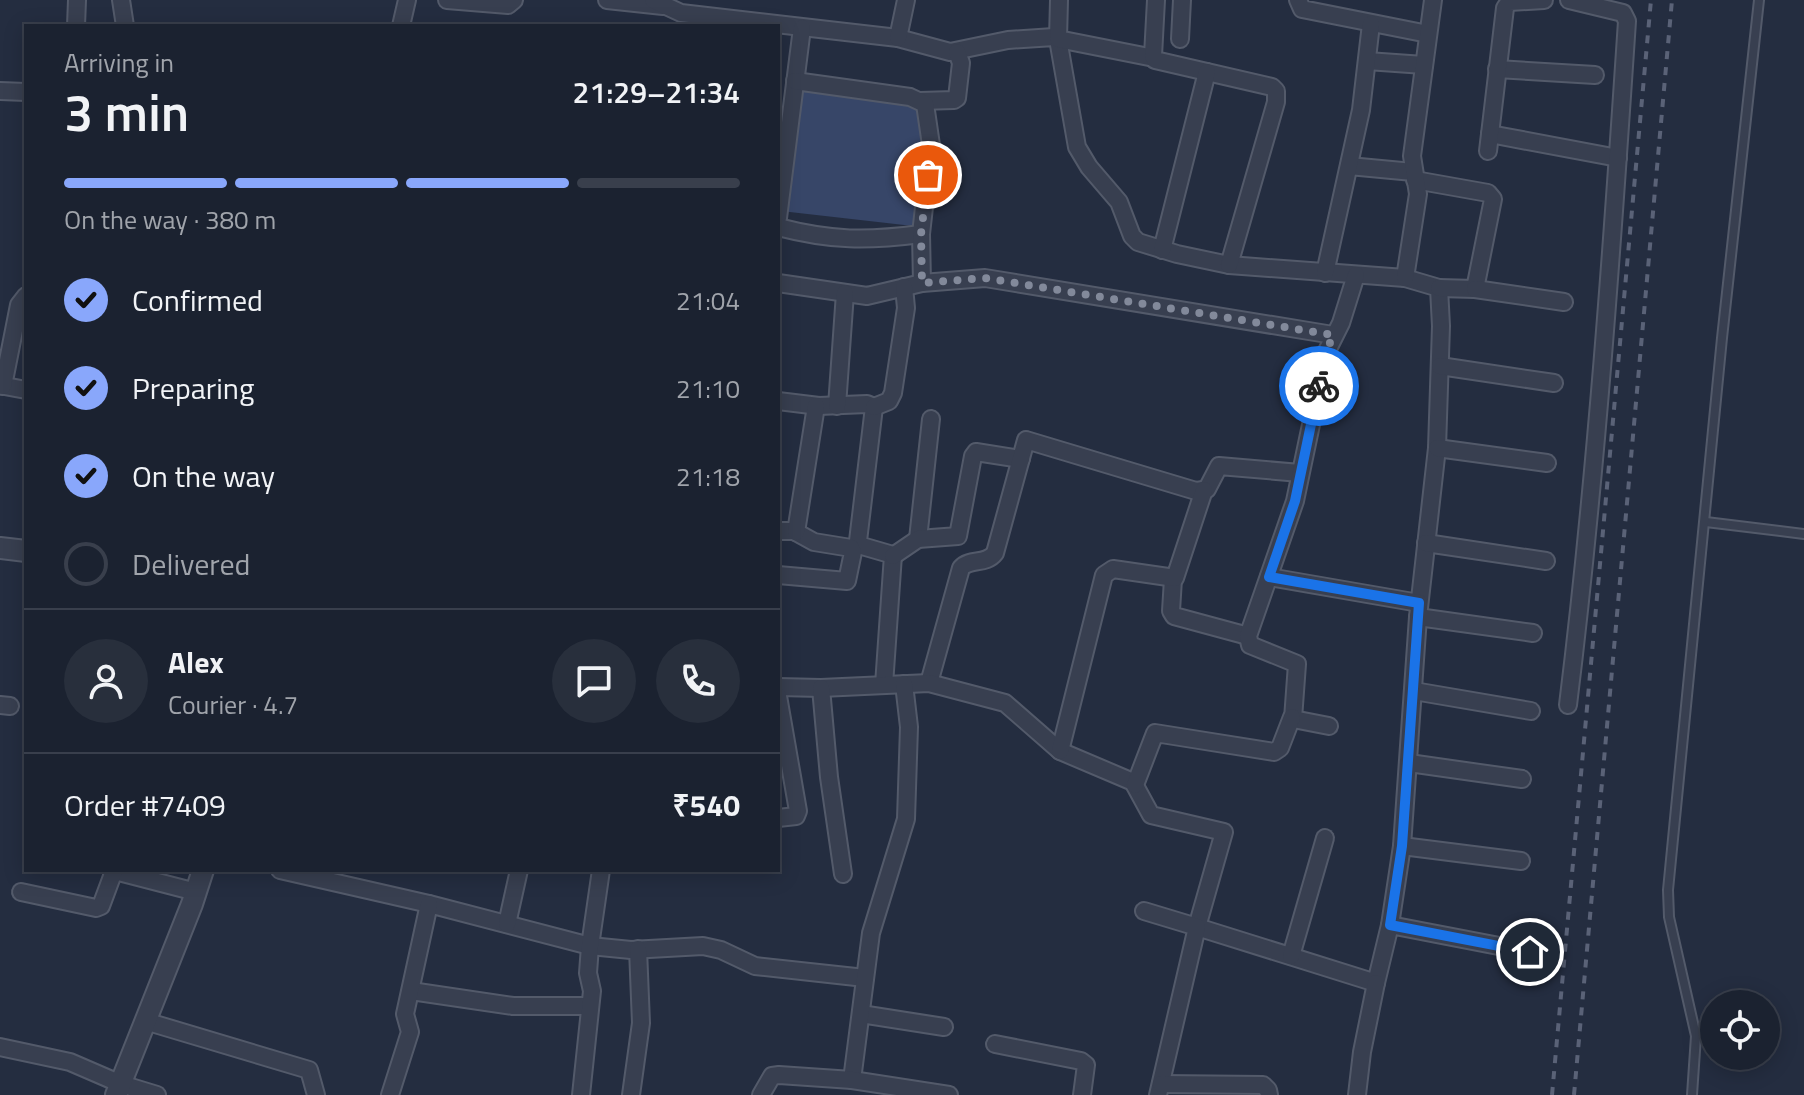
<!DOCTYPE html>
<html lang="en">
<head>
<meta charset="utf-8">
<style>
	:root { --surface:#1b2230; --page:#282f3c; --text:#f1f3f6; --muted:#a0a4ab; --line:#393f4c; --accent:#89a7fb }
	body { margin:0; font-family:"Titillium Web",sans-serif; background:var(--page); color:var(--text); height:100vh; display:flex; flex-direction:column; font-size:30px; white-space:nowrap }
	* { box-sizing:border-box; margin:0 }
	p { font-size:26px; color:var(--muted) }
	.icon { flex:none; width:44px; height:44px; fill:none; stroke:currentColor; stroke-width:2; stroke-linecap:round; stroke-linejoin:round }
	.map { position:relative; flex:1; overflow:hidden }
	.drawer { position:absolute; left:24px; top:24px; width:756px; height:848px; display:flex; flex-direction:column; background:var(--surface); border-radius:0px; box-shadow:0 4px 20px #0003,0 0 0 2px var(--line) }
	.drawer>* { flex:none }
	.tools { position:absolute; left:1700px; top:990px; display:grid; gap:16px }
	.tools a { display:grid; place-items:center; width:80px; height:80px; border-radius:50%; background:var(--surface); box-shadow:0 4px 20px #0003,0 0 0 2px var(--line); font-size:40px }
	.pin { position:absolute; display:grid; place-items:center; width:68px; height:68px; color:#fff; margin:-34px; border:4px solid #fff; border-radius:50%; box-shadow:0 2px 8px #0007 }
	.courier { position:absolute; display:grid; place-items:center; width:80px; height:80px; margin:-40px; border:6px solid #1a73e8; border-radius:50%; background:#fff; color:#222; box-shadow:0 2px 10px #0007 }
	.summary em { font-style:normal; font-weight:600 }
	.summary div { display:flex; flex-direction:column-reverse }
	.summary { display:flex; align-items:center; justify-content:space-between; height:136px; padding:0 40px }
	h1 { font-size:52px; font-weight:600; line-height:60px }
	.bar { display:grid; grid-template-columns:repeat(4,1fr); gap:12px 8px; align-content:center; height:96px; padding:0 40px }
	.bar i { height:10px; border-radius:6px; background:var(--line) }
	.bar .current { background:var(--accent) }
	.bar p { grid-column:span 4 }
	.line { display:flex; align-items:center; gap:20px; padding:0 40px; border-top:2px solid var(--line) }
	.line div { flex:1 }
	.round { display:grid; place-items:center; flex:none; width:84px; height:84px; border-radius:42px; background:var(--page) }
	ol { padding:0 40px; list-style:none }
	li { display:flex; align-items:center; gap:24px; height:88px }
	li p { margin-inline-start:auto }
	li .icon { padding:8px; border-radius:50%; background:var(--accent); color:#111; stroke-width:4 }
	li:last-child { color:var(--muted) }
	li i { width:44px; height:44px; border:4px solid var(--line); border-radius:50% }
	.map>svg:first-child { display:block }
	.water { fill:#374668 }
	.lines { fill:none; stroke-linecap:round; stroke-linejoin:round }
	.service-casing { stroke:#535a6a; stroke-width:12 }
	.minor-casing { stroke:#535a6a; stroke-width:20 }
	.tertiary-casing { stroke:#535a6a; stroke-width:24 }
	.service { stroke:#383f50; stroke-width:8 }
	.minor { stroke:#383f50; stroke-width:16 }
	.tertiary { stroke:#383f50; stroke-width:20 }
	.rail { stroke:#5a6277; stroke-width:4; stroke-dasharray:8 8; stroke-linecap:butt }
	.done { stroke:#82899a; stroke-width:8; stroke-dasharray:0 14.4 }
	.route { stroke:#1a73e8; stroke-width:10 }
</style>
</head>
<body>
<div class="map">
<svg width="1804" height="1095" viewBox="0 0 1804 1095">
	<rect width="100%" height="100%" fill="#242d40"/>
	<path class="water" d="M795,85L924,105L913,226L781,211Z"/>
	<g class="lines">
		<defs>
			<g id="service">
				<path d="M1706,522L1804,534"/>
				<path d="M1692,1095L1696,1036L1669,917L1668,890L1722,338L1759,0"/>
			</g>
			<g id="minor">
				<path d="M121,0L125,26"/>
				<path d="M447,0L508,5L514,0"/>
				<path d="M607,0L663,6"/>
				<path d="M653,0L681,13L898,38L950,52L1008,40L1054,37L1058,39L1077,147L1089,167L1119,202L1132,236L1138,242L1177,254L1229,265L1405,278L1439,288L1441,326L1437,448L1418,617L1402,846L1390,925"/>
				<path d="M1059,0L1058,39L1154,58"/>
				<path d="M1156,0L1153,56L1155,60L1272,87L1276,91V102L1229,265"/>
				<path d="M1298,0L1302,9L1428,34"/>
				<path d="M76,26L77,0"/>
				<path d="M401,26L407,0"/>
				<path d="M898,38L906,0"/>
				<path d="M1180,39L1182,0"/>
				<path d="M1367,61L1424,65"/>
				<path d="M1497,69L1595,75"/>
				<path d="M0,91L26,92"/>
				<path d="M920,101L954,100L957,98L961,63L957,52"/>
				<path d="M1490,134L1618,158"/>
				<path d="M1488,151L1505,8L1509,2L1544,0"/>
				<path d="M1349,166L1413,172"/>
				<path d="M1415,180L1488,193L1493,199L1475,289L1439,288"/>
				<path d="M778,218L802,28"/>
				<path d="M778,227C832,241 867,241 921,234L931,145L925,104L910,97L795,81"/>
				<path d="M921,234L922,283"/>
				<path d="M1162,250L1207,72"/>
				<path d="M1325,273L1361,110L1371,24"/>
				<path d="M1405,278L1418,194L1412,156L1433,0"/>
				<path d="M778,283L867,296L922,283L985,278L1333,335"/>
				<path d="M1475,289L1564,302"/>
				<path d="M1440,366L1554,383"/>
				<path d="M0,385L26,390"/>
				<path d="M3,386L19,305L26,296"/>
				<path d="M778,401L819,406L867,404L874,407L858,541L862,546L893,555L884,685"/>
				<path d="M837,406L845,293"/>
				<path d="M874,407L889,401L893,393L906,308L904,287"/>
				<path d="M1437,448L1547,463"/>
				<path d="M778,531H794L814,542L851,548L853,552L847,581L778,575"/>
				<path d="M796,532L816,406"/>
				<path d="M918,539L931,419"/>
				<path d="M1426,543L1546,561"/>
				<path d="M893,556L918,539L958,536L973,456L976,452L1021,459"/>
				<path d="M1269,577L1419,603"/>
				<path d="M1173,579L1171,611L1174,616L1248,636"/>
				<path d="M1418,617L1533,633"/>
				<path d="M929,683L961,568C970,558 986,565 995,553L1026,440L1196,491L1207,489L1219,466L1300,473"/>
				<path d="M778,687L821,688L929,683L1005,703L1060,751L1133,782L1151,815L1224,832L1197,927L1376,983L1390,925L1530,952"/>
				<path d="M821,688L829,777L843,874"/>
				<path d="M1414,691L1531,711"/>
				<path d="M778,696L798,811L796,816L778,818"/>
				<path d="M0,705L10,706"/>
				<path d="M1568,705C1596,478 1612,249 1627,21L1623,13L1569,0"/>
				<path d="M1329,726L1293,719L1297,664L1250,645L1248,636L1295,501L1326,353L1341,323L1356,275"/>
				<path d="M1060,751L1104,575L1113,569L1175,578L1204,490"/>
				<path d="M1409,763L1522,779"/>
				<path d="M1135,785L1155,733L1274,752L1280,748L1292,717"/>
				<path d="M1402,846L1521,861"/>
				<path d="M111,870L196,892"/>
				<path d="M280,870L429,904L590,946L631,950L703,946L721,950L755,966L865,978"/>
				<path d="M21,892L96,908L101,906L114,871"/>
				<path d="M1144,911L1197,927L1158,1095"/>
				<path d="M507,924L519,870"/>
				<path d="M1291,956L1325,838"/>
				<path d="M411,991L513,1006H590"/>
				<path d="M861,1014L944,1027"/>
				<path d="M145,1021L309,1070L316,1095"/>
				<path d="M995,1044L1081,1061L1086,1065L1082,1095"/>
				<path d="M0,1047L70,1062L121,1084L157,1095"/>
				<path d="M852,1080L871,933L906,819L909,727L904,684"/>
				<path d="M1161,1084L1263,1085L1268,1090L1269,1095"/>
				<path d="M390,1095L410,1032L405,1014L429,904"/>
				<path d="M581,1095L592,991L588,973L590,946L601,870"/>
				<path d="M631,1095L641,1023L638,949"/>
				<path d="M761,1095L772,1076L779,1075L852,1080L949,1095"/>
				<path d="M1357,1095L1362,1052L1376,983"/>
			</g>
			<g id="tertiary">
				<path d="M0,548L26,551"/>
				<path d="M116,1095L192,904L203,870"/>
			</g>
		</defs>
		<use href="#service" class="service-casing"/>
		<use href="#minor" class="minor-casing"/>
		<use href="#tertiary" class="tertiary-casing"/>
		<use href="#service" class="service"/>
		<use href="#minor" class="minor"/>
		<use href="#tertiary" class="tertiary"/>
		<g class="rail">
			<path d="M1552,1095L1651,0"/>
			<path d="M1574,1095L1672,0"/>
		</g>
	</g>
	<g class="lines">
		<path class="done" d="M928,175L921,234L922,283L985,278L1333,335L1326,353L1319,386"/>
		<path class="route" d="M1319,386L1295,501L1269,577L1419,603L1402,846L1390,925L1530,952"/>
	</g>
</svg>
<div class="tools">
<a><svg class="icon" aria-label="locate" viewBox="0 0 24 24"><circle cx="12" cy="12" r="6"/><path d="M12 2v4M12 18v4M2 12h4M18 12h4"/></svg></a>
</div>
<div class="pin" style="left:928px;top:175px;background:#ea580c"><svg class="icon" aria-label="bag" viewBox="0 0 24 24"><path d="M5 8h14l-1 12H6zM9 8a3 3 0 0 1 6 0"/></svg></div>
<div class="pin" style="left:1530px;top:952px;background:#1f2937"><svg class="icon" aria-label="home" viewBox="0 0 24 24"><path d="M3 11l9-7 9 7M6 9v11h12V9"/></svg></div>
<div class="courier" style="left:1319px;top:386px"><svg class="icon" aria-label="bike" viewBox="0 0 24 24"><circle cx="6" cy="16" r="4"/><circle cx="18" cy="16" r="4"/><path d="M6 16l4-8h5l3 8M10 8l3 8H6M13 5h3"/></svg></div>
<section class="drawer">
<div class="summary"><div><h1>3 min</h1><p>Arriving in</p></div><em>21:29–21:34</em></div>
<div class="bar"><i class="current"></i><i class="current"></i><i class="current"></i><i></i><p>On the way · 380 m</p></div>
<ol>
<li><svg class="icon" aria-label="check" viewBox="0 0 24 24"><path d="M5 12l5 5 9-10"/></svg>Confirmed<p>21:04</p></li>
<li><svg class="icon" aria-label="check" viewBox="0 0 24 24"><path d="M5 12l5 5 9-10"/></svg>Preparing<p>21:10</p></li>
<li><svg class="icon" aria-label="check" viewBox="0 0 24 24"><path d="M5 12l5 5 9-10"/></svg>On the way<p>21:18</p></li>
<li><i></i>Delivered</li>
</ol>
<div class="line" style="height:144px"><a class="round"><svg class="icon" aria-label="person" viewBox="0 0 24 24"><circle cx="12" cy="8" r="4"/><path d="M4 21q1-7 8-7t8 7"/></svg></a><div><b>Alex</b><p>Courier · 4.7</p></div><a class="round"><svg class="icon" aria-label="chat" viewBox="0 0 24 24"><path d="M4 5h16v11H9l-5 4z"/></svg></a><a class="round"><svg class="icon" aria-label="phone" viewBox="0 0 24 24"><path d="M5 4h4l2 5-3 2q2 4 5 5l2-3 5 2v4C11 20 4 13 5 4z"/></svg></a></div>
<div class="line" style="height:104px"><div>Order #7409</div><b>₹540</b></div>
</section>
</div>
</body>
</html>
